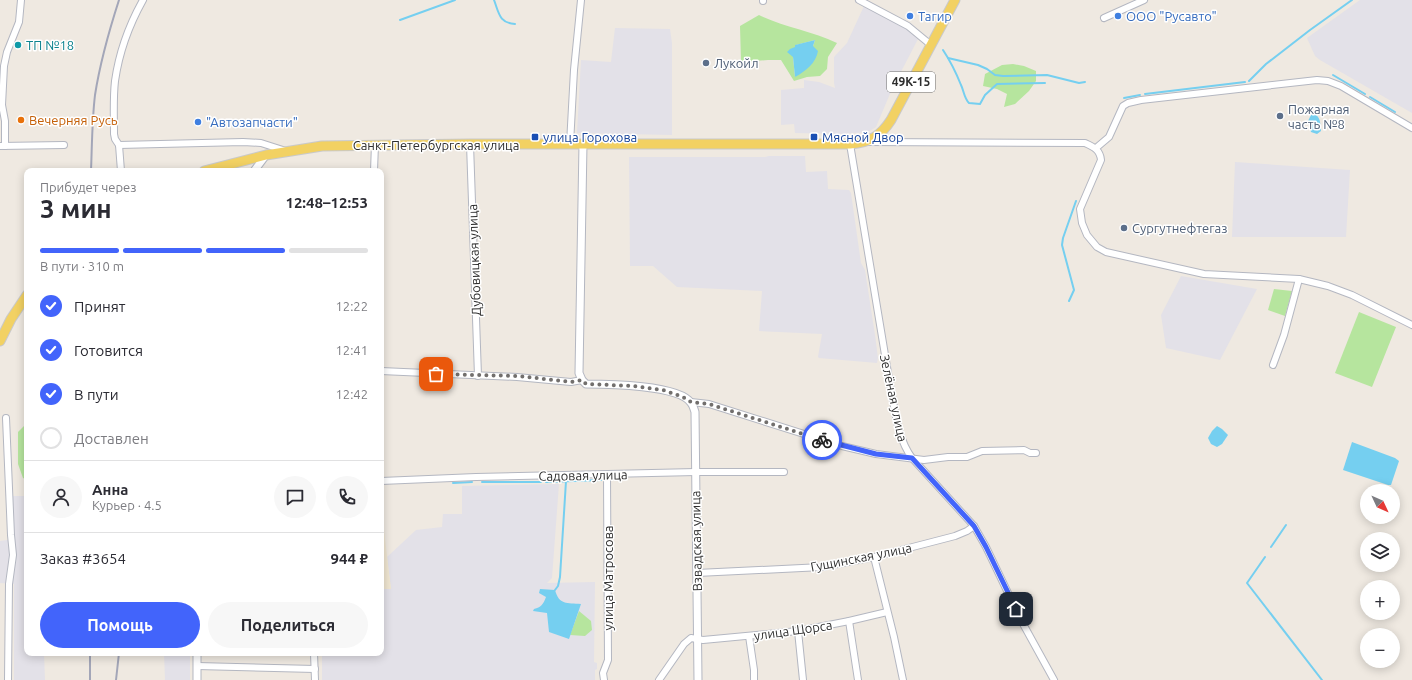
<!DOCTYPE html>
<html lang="ru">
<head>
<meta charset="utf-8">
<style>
	:root { --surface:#fff; --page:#f7f7f7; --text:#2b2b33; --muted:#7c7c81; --line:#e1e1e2; --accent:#4264fb }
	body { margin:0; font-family:Ubuntu,sans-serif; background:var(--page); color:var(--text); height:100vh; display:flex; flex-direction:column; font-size:15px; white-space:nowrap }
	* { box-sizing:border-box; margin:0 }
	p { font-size:13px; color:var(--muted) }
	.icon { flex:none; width:22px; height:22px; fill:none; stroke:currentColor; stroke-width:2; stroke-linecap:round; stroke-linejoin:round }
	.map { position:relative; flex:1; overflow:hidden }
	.details { position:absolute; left:24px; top:168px; width:360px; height:488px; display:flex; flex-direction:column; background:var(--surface); border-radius:8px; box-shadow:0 2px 10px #0003 }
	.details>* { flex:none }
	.needle { width:26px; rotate:134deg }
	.tools { position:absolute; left:1360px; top:484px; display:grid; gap:8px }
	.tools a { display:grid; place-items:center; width:40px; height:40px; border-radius:50%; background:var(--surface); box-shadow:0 2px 10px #0003; font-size:20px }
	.pin { position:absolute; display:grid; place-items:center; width:34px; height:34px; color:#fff; margin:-17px; border-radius:8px; box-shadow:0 2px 6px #0006 }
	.courier { position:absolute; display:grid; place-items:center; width:40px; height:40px; margin:-20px; border:3px solid #4264fb; border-radius:50%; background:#fff; color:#222; box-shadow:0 1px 5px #0007 }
	.head em { font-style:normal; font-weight:700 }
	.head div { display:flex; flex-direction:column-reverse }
	.head { display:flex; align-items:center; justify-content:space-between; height:68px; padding:0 16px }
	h1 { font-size:26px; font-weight:700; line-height:30px }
	.bar { display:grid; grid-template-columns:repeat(4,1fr); gap:6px 4px; align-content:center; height:48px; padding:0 16px }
	.bar i { height:5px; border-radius:3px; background:var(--line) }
	.bar .selected { background:var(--accent) }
	.bar p { grid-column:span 4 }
	.line { display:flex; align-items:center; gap:10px; padding:0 16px; border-top:1px solid var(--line) }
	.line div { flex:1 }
	.round { display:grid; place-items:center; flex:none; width:42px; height:42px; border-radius:21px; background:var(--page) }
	ol { padding:0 16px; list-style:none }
	li { display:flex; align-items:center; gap:12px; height:44px }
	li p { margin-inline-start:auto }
	li .icon { padding:4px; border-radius:50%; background:var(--accent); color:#fff; stroke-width:4 }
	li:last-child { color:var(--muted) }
	li i { width:22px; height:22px; border:2px solid var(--line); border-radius:50% }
	.button { display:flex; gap:8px; margin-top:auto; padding:8px 16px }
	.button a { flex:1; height:46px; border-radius:24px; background:var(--accent); color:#fff; font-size:16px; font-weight:700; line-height:46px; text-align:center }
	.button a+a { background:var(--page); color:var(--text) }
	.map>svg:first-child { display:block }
	.industrial { fill:#e3e1e8 }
	.education { fill:#f0e6d1 }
	.green { fill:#b6e59e; fill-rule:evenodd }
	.water { fill:#75cff0 }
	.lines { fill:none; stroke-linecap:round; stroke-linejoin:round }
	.stream { stroke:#75cff0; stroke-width:2 }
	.minor-casing { stroke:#b4b7c1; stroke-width:8 }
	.tertiary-casing { stroke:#b4b7c1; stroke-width:9 }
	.primary-casing { stroke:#c9c9c9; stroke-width:11 }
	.minor { stroke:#fff; stroke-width:6 }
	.tertiary { stroke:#fff; stroke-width:7 }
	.primary { stroke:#f2d163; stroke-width:9 }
	.rail { stroke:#a3a6b8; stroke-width:2 }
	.done { stroke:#726f6d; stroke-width:4; stroke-dasharray:0 7.2 }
	.route { stroke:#4264fb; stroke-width:5 }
	.shop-dot { fill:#3f7fe0; stroke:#fff; stroke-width:1.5 }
	.culture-dot { fill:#0f9aa8; stroke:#fff; stroke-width:1.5 }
	.service-dot { fill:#5c6f8a; stroke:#fff; stroke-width:1.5 }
	.food-dot { fill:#e8710a; stroke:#fff; stroke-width:1.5 }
	.transit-dot { fill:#1a4fb4; stroke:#fff; stroke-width:1.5 }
	.labels { text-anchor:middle; stroke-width:3; stroke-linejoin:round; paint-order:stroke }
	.shield { fill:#fff; stroke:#6d6d6d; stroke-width:1 }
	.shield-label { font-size:12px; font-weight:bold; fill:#2e2e2e }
	.shop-label { font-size:13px; fill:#366cbe; stroke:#fff; text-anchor:start }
	.culture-label { font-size:13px; fill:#0d838f; stroke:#fff; text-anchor:start }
	.service-label { font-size:13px; fill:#4e5e75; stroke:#fff; text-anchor:start }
	.food-label { font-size:13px; fill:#c56008; stroke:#fff; text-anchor:start }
	.transit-label { font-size:13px; fill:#164399; stroke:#fff; text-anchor:start }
	.street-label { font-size:13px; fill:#2e2e2e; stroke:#fff }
</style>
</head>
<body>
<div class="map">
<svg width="1412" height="680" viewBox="0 0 1412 680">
	<rect width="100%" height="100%" fill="#efe9e1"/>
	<g class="industrial">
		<path d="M1360,0H1412V113L1320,60L1315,56L1307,38Z"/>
		<path d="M864,6L907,28L918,39L892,89L876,127L868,132L841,134L795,133L794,124L781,125V90L804,88V80L819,82L835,88L834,83V57L847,43Z"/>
		<path d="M615,28L670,29L672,43V135L577,133L581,60L611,62Z"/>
		<path d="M769,156H805L806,172L827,171L828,189L849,190L851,193L861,263L865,270L875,335L878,358L877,363L819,358L818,357L822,334L759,331L762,291L677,287L653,266H630L629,157H765Z"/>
		<path d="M1235,162L1350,170L1346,237H1232Z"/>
		<path d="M1181,276L1257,289L1220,360L1166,348L1161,315Z"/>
		<path d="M559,484L552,578L547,583L595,582L594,662L597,663V669L595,670V680H322V653H381V589H391L387,557L416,530L442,527L443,514H462V486Z"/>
		<path d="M13,496H27V653H44L45,680H14V584L0,583V541L14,539Z"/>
		<path d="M164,653H190V680H165Z"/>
	</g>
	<path class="education" d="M381,507L383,522L391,589H381Z"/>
	<g class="green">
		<path d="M759,15C784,27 812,31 837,43L828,57L827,69L820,76L807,77L794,81L781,60H768L741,62L740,26ZM815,40L813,46L795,77L793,57L796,45Z"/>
		<path d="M1013,64L1024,66L1036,71V81L1029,91L1015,104L1004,107L1007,94L997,89L983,86L985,74L1002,65Z"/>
		<path d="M1274,289L1292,291L1285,316L1268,310Z"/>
		<path d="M1359,312L1396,327L1372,387L1335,373Z"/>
		<path d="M27,423V480L23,478L18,464V432Z"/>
		<path d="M579,611L591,621L592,630L585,636L570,635Z"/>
	</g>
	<g class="water">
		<path d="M815,40L813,46L818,51C816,63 806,71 795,77L793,57L787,52L790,49L795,47V45Z"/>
		<path d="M1312,113C1321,116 1320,122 1321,131L1317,134L1311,132L1308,121Z"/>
		<path d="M1217,426L1222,429L1228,435L1222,444L1217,447L1211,444L1208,438L1212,431Z"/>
		<path d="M1352,442L1395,458L1399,461L1391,485H1388L1343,470Z"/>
		<path d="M540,589L555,590C559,605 567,603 581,604L569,639L549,632L547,613L533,611L534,609C541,607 543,605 546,597L539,593Z"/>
	</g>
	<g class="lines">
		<g class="stream">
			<path d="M494,0C499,13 499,23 515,24"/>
			<path d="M400,20L455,0"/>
			<path d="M943,50C949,59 957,75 961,85C964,91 964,98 969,103L980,104L985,95L997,84L1045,83"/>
			<path d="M948,58L978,65L987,69L995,75L1003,76L1047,75L1079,83L1085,82"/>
			<path d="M1333,75L1365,94"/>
			<path d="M1249,81L1266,64L1310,30L1352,0"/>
			<path d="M1145,94L1245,82"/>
			<path d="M1370,97L1395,112"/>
			<path d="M1124,98L1140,95"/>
			<path d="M1069,301L1074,290L1062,245L1063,238L1076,201"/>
			<path d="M482,482H541"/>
			<path d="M546,482L601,480"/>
			<path d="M453,483L472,482"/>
			<path d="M1271,547L1286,525"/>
			<path d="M1265,557L1247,583L1322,680"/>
			<path d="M555,590L558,586L560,577L566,481"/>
		</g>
		<defs>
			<g id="minor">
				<path d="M763,0V1"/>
				<path d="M859,0L908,26L931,45"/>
				<path d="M1104,18L1144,0"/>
				<path d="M867,142L1085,143C1094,147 1100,150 1101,160L1080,209L1082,223L1087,235L1097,247L1106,252L1204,274L1299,279L1328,286L1352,295L1412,325"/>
				<path d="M470,144L478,376"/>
				<path d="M570,144L574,70L581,0"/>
				<path d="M850,144L890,385C895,409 897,438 912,458L974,526L986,547L1022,622L1054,680"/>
				<path d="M119,145L243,142L261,143L286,151"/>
				<path d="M119,145L115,139L114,134C114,117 113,99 115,81C119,53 129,25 143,0"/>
				<path d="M119,145L121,171"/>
				<path d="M0,146L64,145"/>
				<path d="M5,146V121L2,105L4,66L7,52L19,22L21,0"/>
				<path d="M1096,148L1109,137L1123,106L1128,103L1141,100L1317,80L1328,81L1341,86L1412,128"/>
				<path d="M374,171L375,144"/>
				<path d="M1273,365L1284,335L1299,279"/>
				<path d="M381,371L517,377L571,382L582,380"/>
				<path d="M691,402L709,404L842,446L876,454L924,460L948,457H967L982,451L1024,450L1030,453H1036"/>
				<path d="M6,418L11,535L13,555L9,584L8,680"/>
				<path d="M381,481L476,477L696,472H784"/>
				<path d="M874,557L894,637L903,680"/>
				<path d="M697,573L822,567L874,557L955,536L967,531L974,526"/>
				<path d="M849,621L858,680"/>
				<path d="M798,631L803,680"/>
				<path d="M749,636L754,670V680"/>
				<path d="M314,653L315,680"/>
				<path d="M197,666L315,669"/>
				<path d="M604,680L603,673L608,660L607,475"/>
				<path d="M659,680L684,644L691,638L703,640L798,631L849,621L887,612"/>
			</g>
			<g id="tertiary">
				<path d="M583,144L579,373L582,380L586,384C607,384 680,385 691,403C693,405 694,409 695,412L698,680"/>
				<path d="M254,171L266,155"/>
				<path d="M197,680V653"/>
			</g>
			<g id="primary">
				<path d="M204,171L266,155L322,146L470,144H850C870,142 880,137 891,120L955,0"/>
				<path d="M0,341L11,319L27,295"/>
			</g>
		</defs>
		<use href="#minor" class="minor-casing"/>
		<use href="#tertiary" class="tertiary-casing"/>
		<use href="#primary" class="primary-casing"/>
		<use href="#minor" class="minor"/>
		<use href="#tertiary" class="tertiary"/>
		<use href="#primary" class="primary"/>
		<g class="rail">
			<path d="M91,171C92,146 92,120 95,95C100,63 109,31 119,0"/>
			<path d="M90,680V653"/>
			<path d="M116,680L119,653"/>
		</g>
	</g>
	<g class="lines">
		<path class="done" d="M436,374L518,376L571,382L582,380L586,384L634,386L663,390L683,397L691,402L709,404L822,440"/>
		<path class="route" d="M822,440L876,454L912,458L974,526L986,547L1016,609"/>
	</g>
	<g class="shop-dot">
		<circle cx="910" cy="16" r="4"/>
		<circle cx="1118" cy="16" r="4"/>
		<circle cx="198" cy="122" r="4"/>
	</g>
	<circle class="culture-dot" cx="18" cy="45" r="4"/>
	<g class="service-dot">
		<circle cx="706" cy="63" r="4"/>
		<circle cx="1280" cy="116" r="4"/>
		<circle cx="1124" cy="228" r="4"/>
	</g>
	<circle class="food-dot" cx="21" cy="120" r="4"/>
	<g class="transit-dot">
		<rect x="531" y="133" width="8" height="8" rx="2"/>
		<rect x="810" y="133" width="8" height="8" rx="2"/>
	</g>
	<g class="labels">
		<rect class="shield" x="887" y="72" width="48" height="20" rx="3"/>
		<g class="shield-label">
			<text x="911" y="86">49К-15</text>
		</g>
		<g class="shop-label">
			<text x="918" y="21">Тагир</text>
			<text x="1126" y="21">ООО "Русавто"</text>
			<text x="206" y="127">"Автозапчасти"</text>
		</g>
		<g class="culture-label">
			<text x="26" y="50">ТП №18</text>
		</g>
		<g class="service-label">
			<text x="714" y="68">Лукойл</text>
			<text x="1288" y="114">Пожарная<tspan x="1288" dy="15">часть №8</tspan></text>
			<text x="1132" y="233">Сургутнефтегаз</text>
		</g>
		<g class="food-label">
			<text x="29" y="125">Вечерняя Русь</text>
		</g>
		<g class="transit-label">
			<text x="543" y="142">улица Горохова</text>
			<text x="822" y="142">Мясной Двор</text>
		</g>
		<g class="street-label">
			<text x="436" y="150">Санкт-Петербургская улица</text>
			<text transform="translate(474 260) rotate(-92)" y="5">Дубовицкая улица</text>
			<text transform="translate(894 398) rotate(78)" y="5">Зелёная улица</text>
			<text transform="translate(583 475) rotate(-1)" y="5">Садовая улица</text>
			<text transform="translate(696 541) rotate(-91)" y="5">Взвадская улица</text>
			<text transform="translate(861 557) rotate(-11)" y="5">Гущинская улица</text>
			<text transform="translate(608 578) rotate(-90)" y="5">улица Матросова</text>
			<text transform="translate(793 630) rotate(-8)" y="5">улица Щорса</text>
		</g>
	</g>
</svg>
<div class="tools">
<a><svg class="needle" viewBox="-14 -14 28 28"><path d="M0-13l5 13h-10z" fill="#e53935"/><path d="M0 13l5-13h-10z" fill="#7c7c81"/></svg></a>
<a><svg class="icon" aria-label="layers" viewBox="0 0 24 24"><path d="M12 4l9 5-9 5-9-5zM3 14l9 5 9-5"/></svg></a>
<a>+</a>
<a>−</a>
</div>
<div class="pin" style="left:436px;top:374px;background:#ea580c"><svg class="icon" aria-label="bag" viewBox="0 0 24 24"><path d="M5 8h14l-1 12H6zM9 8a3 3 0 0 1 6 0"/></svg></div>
<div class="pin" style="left:1016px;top:609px;background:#1f2937"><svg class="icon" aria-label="home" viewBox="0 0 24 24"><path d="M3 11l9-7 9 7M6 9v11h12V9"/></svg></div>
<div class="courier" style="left:822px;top:440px"><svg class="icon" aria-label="bike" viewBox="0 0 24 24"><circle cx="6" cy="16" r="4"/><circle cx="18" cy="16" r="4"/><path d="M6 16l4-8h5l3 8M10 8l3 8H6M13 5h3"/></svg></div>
<section class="details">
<div class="head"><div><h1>3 мин</h1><p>Прибудет через</p></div><em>12:48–12:53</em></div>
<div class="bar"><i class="selected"></i><i class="selected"></i><i class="selected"></i><i></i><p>В пути · 310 m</p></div>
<ol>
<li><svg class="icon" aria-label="check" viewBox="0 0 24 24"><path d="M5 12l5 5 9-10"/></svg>Принят<p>12:22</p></li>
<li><svg class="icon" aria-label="check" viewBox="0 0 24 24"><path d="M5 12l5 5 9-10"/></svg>Готовится<p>12:41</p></li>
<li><svg class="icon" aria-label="check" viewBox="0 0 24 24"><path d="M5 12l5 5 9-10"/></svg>В пути<p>12:42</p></li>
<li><i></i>Доставлен</li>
</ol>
<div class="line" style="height:72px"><a class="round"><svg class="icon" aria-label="person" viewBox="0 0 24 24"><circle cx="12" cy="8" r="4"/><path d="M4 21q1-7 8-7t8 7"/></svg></a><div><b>Анна</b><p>Курьер · 4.5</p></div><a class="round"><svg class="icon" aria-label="chat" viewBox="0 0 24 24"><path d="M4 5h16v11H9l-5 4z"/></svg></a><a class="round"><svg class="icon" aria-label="phone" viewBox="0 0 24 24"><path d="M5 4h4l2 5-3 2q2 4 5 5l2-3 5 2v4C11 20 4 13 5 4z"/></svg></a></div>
<div class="line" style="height:52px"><div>Заказ #3654</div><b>944 ₽</b></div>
<div class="button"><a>Помощь</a><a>Поделиться</a></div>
</section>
</div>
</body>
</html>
